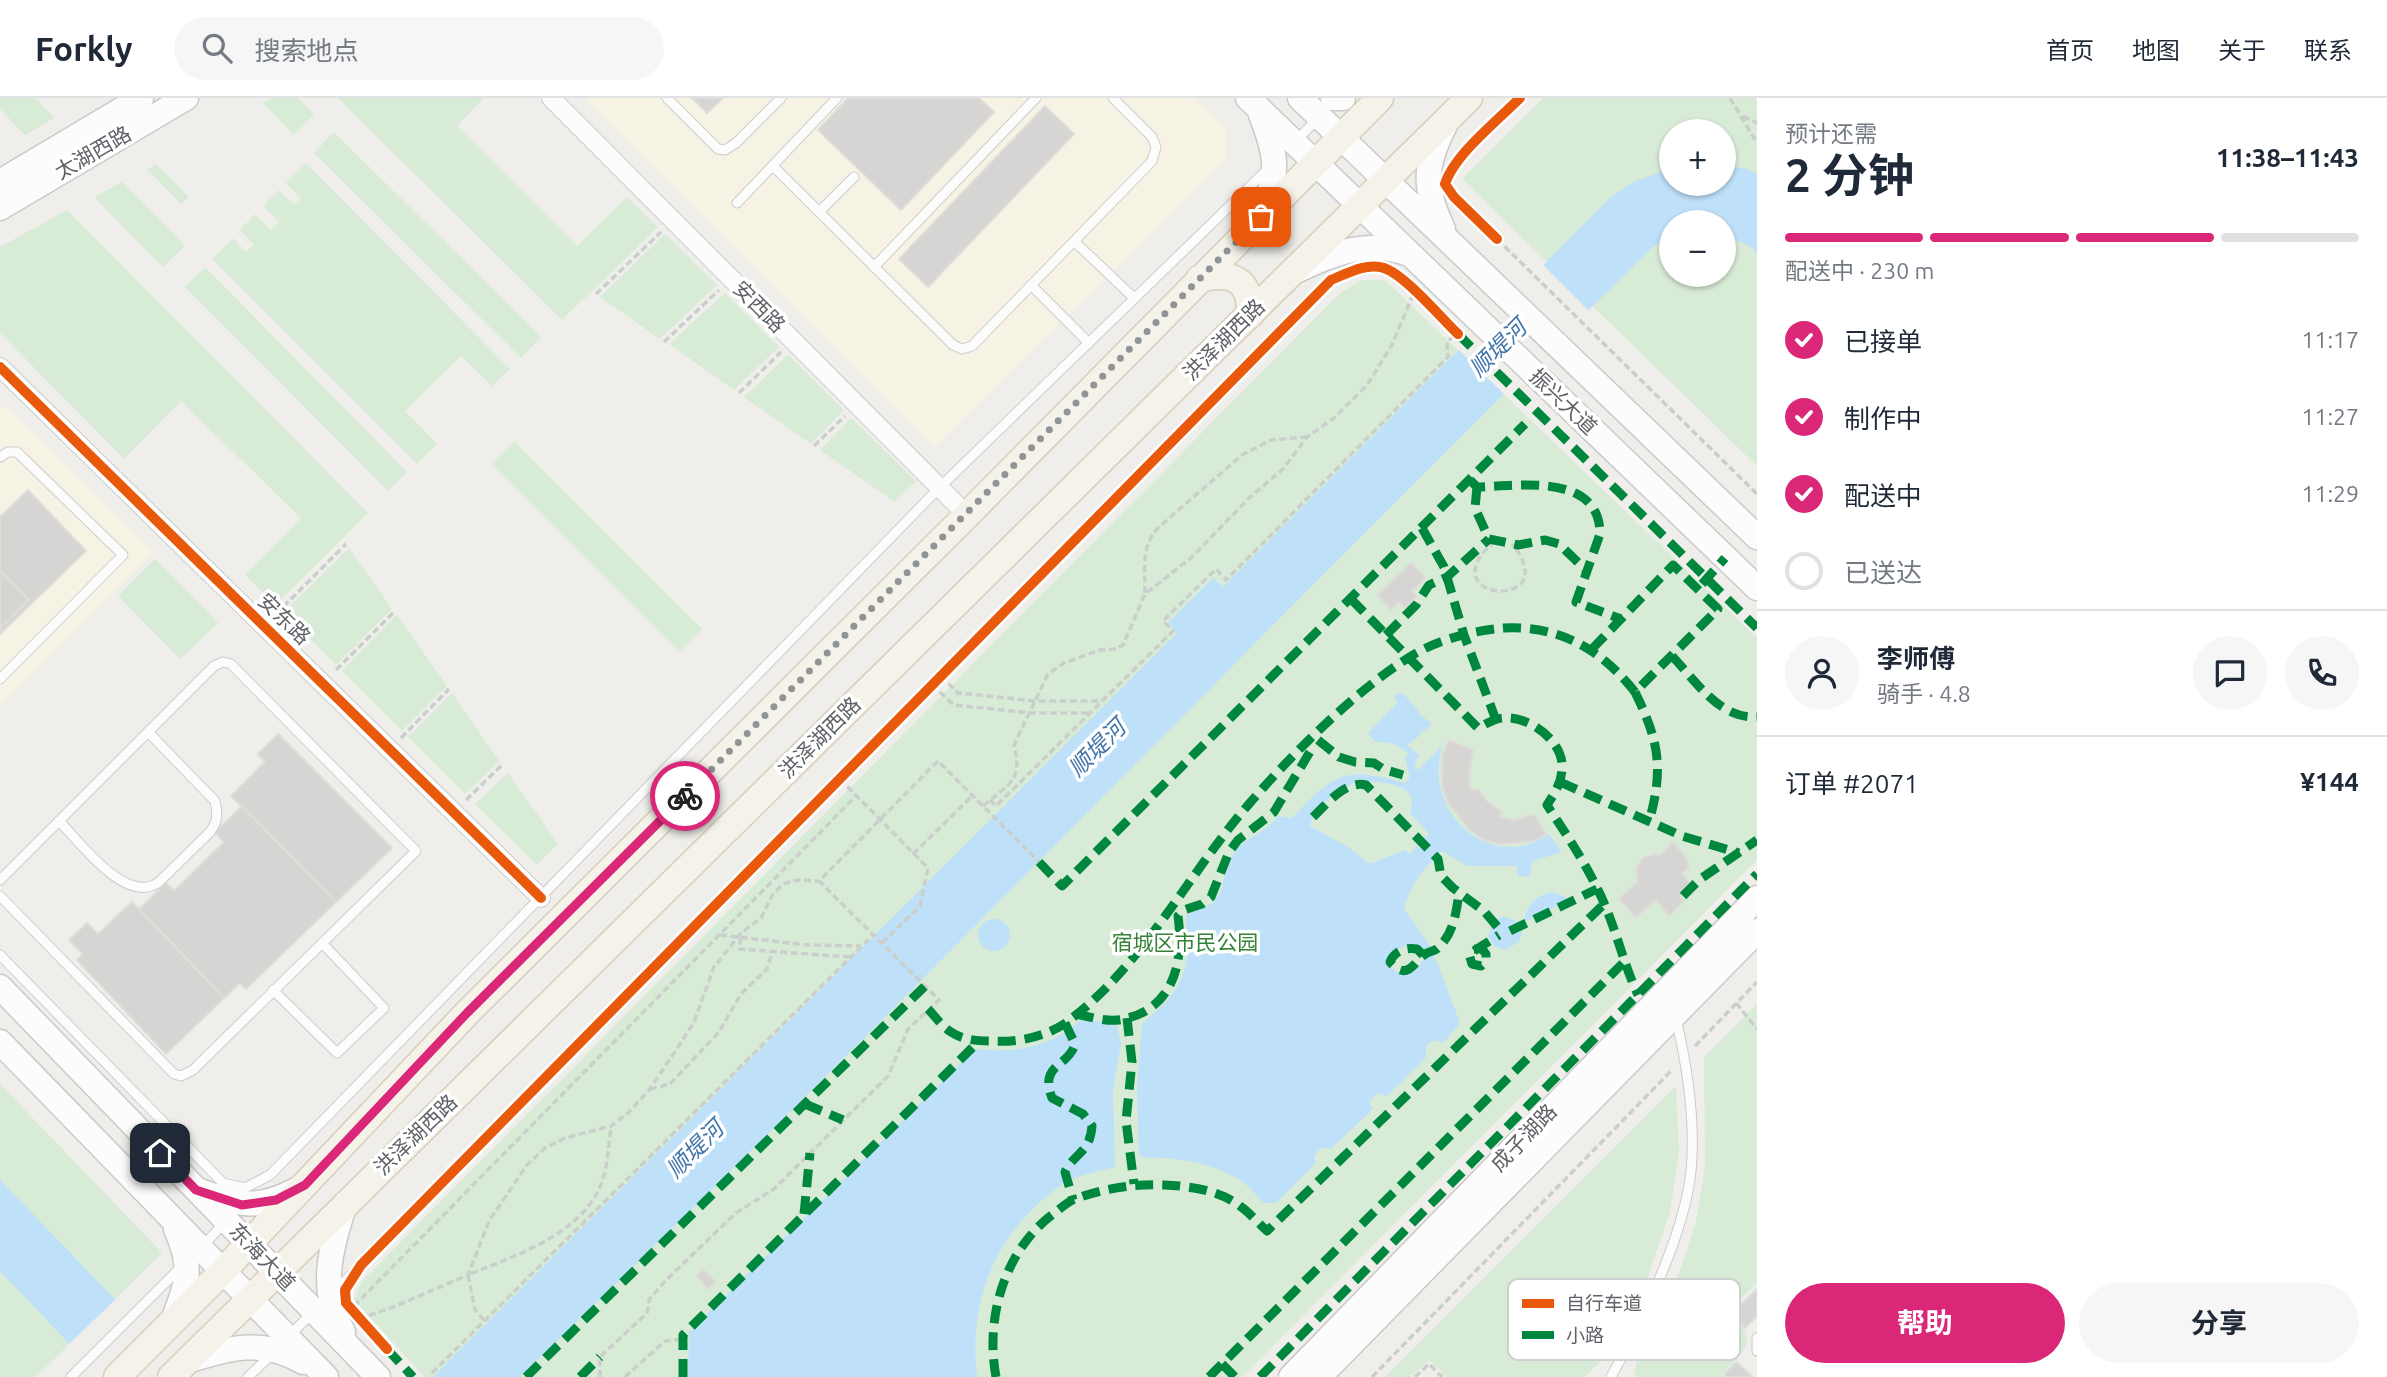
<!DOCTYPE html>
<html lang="zh">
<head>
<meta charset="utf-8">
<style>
	:root { --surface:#fff; --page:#f6f6f7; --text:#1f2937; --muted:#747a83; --line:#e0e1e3; --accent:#db2777 }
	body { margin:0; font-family:Ubuntu,"Noto Sans SC",sans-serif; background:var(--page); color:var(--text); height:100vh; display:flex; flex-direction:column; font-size:26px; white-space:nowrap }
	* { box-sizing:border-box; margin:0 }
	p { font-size:23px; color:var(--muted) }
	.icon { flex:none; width:38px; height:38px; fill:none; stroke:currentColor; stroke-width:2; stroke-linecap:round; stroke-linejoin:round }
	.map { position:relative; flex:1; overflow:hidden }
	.sheet { display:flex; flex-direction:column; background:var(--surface); width:630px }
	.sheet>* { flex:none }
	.controls { position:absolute; left:1659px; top:21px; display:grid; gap:14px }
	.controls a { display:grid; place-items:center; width:77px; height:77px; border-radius:50%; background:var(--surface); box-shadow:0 2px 5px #0004; font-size:35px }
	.pin { position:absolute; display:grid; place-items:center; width:60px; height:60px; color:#fff; margin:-30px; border-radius:14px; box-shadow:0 4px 10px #0006 }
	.courier { position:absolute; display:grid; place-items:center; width:70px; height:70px; margin:-35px; border:5px solid #db2777; border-radius:50%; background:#fff; color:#222; box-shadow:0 2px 9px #0007 }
	.summary em { font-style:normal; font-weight:700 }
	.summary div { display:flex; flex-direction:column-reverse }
	.summary { display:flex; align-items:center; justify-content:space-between; height:119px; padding:0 28px }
	h1 { font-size:46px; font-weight:700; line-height:52px }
	.bar { display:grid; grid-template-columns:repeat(4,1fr); gap:10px 7px; align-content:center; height:84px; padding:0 28px }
	.bar i { height:9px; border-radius:5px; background:var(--line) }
	.bar .selected { background:var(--accent) }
	.bar p { grid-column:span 4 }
	.line { display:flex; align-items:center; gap:18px; padding:0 28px; border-top:2px solid var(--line) }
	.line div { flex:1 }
	.round { display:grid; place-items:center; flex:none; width:74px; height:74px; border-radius:37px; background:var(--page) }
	ol { padding:0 28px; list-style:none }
	li { display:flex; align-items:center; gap:21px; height:77px }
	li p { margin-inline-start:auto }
	li .icon { padding:7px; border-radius:50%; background:var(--accent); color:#fff; stroke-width:4 }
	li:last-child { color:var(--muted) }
	li i { width:38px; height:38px; border:4px solid var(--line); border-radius:50% }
	.primary-button { display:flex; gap:14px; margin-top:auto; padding:14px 28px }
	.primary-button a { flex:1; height:80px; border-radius:42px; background:var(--accent); color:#fff; font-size:28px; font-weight:700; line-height:80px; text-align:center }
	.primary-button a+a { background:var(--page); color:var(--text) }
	header { display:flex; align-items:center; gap:42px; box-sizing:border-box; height:98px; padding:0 35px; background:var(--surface); border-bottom:2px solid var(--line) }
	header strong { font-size:33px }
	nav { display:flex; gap:38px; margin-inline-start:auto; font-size:24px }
	.search { width:490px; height:63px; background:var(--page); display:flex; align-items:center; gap:18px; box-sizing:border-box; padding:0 24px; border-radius:38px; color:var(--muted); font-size:26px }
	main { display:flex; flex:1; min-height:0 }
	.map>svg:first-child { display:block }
	.commercial { fill:#f7f3e4 }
	.green { fill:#d8ebd6; fill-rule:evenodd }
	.water { fill:#bfe0f9; fill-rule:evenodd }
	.pier { fill:#efeeea }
	.building { fill:#d6d5d3; stroke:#deddd9; stroke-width:2 }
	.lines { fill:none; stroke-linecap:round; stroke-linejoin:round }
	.lane-casing { stroke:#cbcccc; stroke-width:11 }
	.street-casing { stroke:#cbcccc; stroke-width:20 }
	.secondary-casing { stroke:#cacacb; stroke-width:27 }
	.primary-casing { stroke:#d7ceb8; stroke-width:29 }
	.path { stroke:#cacfcc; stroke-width:3.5; stroke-dasharray:7 3.5; stroke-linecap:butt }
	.lane { stroke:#fdfcfc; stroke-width:9 }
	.street { stroke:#fdfcfc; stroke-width:18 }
	.secondary { stroke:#fdfcfc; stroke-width:24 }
	.primary { stroke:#f4f2e9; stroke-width:26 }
	.quiet { stroke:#00873e; stroke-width:9; stroke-dasharray:18 9; stroke-linecap:butt }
	.cycleway-casing { stroke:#fff; stroke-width:15 }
	.cycleway { stroke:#e8590c; stroke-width:10 }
	.done { stroke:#919496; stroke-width:7; stroke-dasharray:0 12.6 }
	.route { stroke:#db2777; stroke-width:9 }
	.labels { text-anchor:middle; stroke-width:7; stroke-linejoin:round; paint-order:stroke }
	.street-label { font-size:21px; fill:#5f6368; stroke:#fff }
	.park-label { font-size:21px; fill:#348238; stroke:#fff }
	.water-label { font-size:23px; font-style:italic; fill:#4174aa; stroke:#fff }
	.key { fill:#fff; stroke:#cfd0d2; stroke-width:2 }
	.key-label { font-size:19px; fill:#5f6368 }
</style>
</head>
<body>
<header>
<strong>Forkly</strong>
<div class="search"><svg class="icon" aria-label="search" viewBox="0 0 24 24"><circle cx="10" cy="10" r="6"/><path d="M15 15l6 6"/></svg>搜索地点</div>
<nav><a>首页</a><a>地图</a><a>关于</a><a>联系</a></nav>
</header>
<main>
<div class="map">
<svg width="1757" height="1279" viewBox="0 0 1757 1279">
	<rect width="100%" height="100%" fill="#efeeea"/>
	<g class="commercial">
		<path d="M584,0H1195L1226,30V61L935,349Z"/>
		<path d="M4,307L154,454L0,608V311Z"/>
	</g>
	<g class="green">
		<path d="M0,0H35L54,20L25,37L0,11Z"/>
		<path d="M272,0H298L314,17L294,37L263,5Z"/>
		<path d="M338,0H484L457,28L577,148L627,99L658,129L562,222Z"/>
		<path d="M1543,0H1757V368L1462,81ZM1671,33H1724V86H1671ZM1671,124H1724V177H1671Z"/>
		<path d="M334,34L541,239L521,260L314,55Z"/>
		<path d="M306,65L510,271L492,288L461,258L405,313L437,346L417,366L212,161L233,140L246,154L254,147L240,132L255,116L271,132L279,124L263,108L279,92L294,107L301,101L286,85Z"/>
		<path d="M156,66L189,99L181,106L147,71Z"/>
		<path d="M122,84L185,148L163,169L94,99Z"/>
		<path d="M67,112L368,415L276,507L245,477L301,420L181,303L124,361L0,235V149Z"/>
		<path d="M665,136L717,187L660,241L600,199Z"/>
		<path d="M205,169L407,374L388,393L185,189Z"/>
		<path d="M1361,182H1385L1757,540V762L1242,1279H425L354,1202L361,1184L1339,196Z"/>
		<path d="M725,195L779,249L734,292L669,246Z"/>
		<path d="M788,257L844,312L811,346L744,299Z"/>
		<path d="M851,320L916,383L895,404L820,352Z"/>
		<path d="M514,343L702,531L679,554L491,366Z"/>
		<path d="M349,450L392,511L336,567L284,514Z"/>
		<path d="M155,461L218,525L180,561L118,498Z"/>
		<path d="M397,517L447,588L402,633L342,573Z"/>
		<path d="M452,595L499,663L465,696L408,639Z"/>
		<path d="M508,675L558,746L537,767L475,706Z"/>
		<path d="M1757,906V1185L1727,1215C1732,1220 1741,1226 1744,1232C1754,1249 1732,1266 1722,1276L1724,1279H1636L1634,1275L1637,1262L1662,1214L1681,1170L1696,1123L1705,1070L1704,959Z"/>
		<path d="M0,986L162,1155L36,1279H0Z"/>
		<path d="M1676,988L1679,1054L1670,1114L1646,1184L1612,1252L1585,1279H1447L1429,1262L1411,1279H1385Z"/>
	</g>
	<g class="water">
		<path d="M1724,69L1745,70L1757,76V155L1750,148L1724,137V124H1671V138L1654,148C1272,521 904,908 520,1279H433L1177,535L1168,525L1213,480L1223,489L1611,99L1635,83L1670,71L1671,86H1724Z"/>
		<path d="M1398,595L1400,597L1403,595L1417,611L1419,616L1430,624L1431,628L1424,633L1423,632L1419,638L1407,647L1419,657L1414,668L1418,672L1443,647C1420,711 1489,778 1549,736L1562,754L1533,763L1529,779L1517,778V768H1467L1442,753C1424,770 1410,786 1404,811L1431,849L1459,922V927L1443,945L1435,942L1426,947V959L1386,999L1381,995L1375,997L1369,1005L1373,1011L1331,1051L1324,1049L1318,1052L1314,1059L1316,1065L1276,1105H1264C1256,1097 1249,1088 1240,1082C1214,1065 1173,1058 1143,1060L1139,1056L1137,990L1142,926C1172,900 1188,884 1188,843C1189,833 1183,825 1187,816C1236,804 1214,781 1236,752C1248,738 1268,733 1278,718L1292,720C1335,675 1343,668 1405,685L1410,679L1405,660L1408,656C1399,645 1388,644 1375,644L1368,635L1398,604L1394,598ZM1357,683C1369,683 1405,684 1411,698C1413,703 1411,710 1410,715L1429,736L1409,756L1405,752L1370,766L1348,749L1310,728C1314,706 1338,693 1357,683ZM1407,848L1423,853L1425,857C1419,875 1400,882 1388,866C1387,856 1398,850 1407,848Z"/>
		<path d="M1552,794L1571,801L1524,824C1526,807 1536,797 1552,794Z"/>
		<path d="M1503,818L1518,824L1522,834L1519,844L1505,852L1495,849L1488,839L1492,824Z"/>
		<circle cx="994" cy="837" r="16"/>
		<path d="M1081,922L1116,925L1121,945L1113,992L1115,1069C1097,1074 1075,1077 1060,1088C995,1134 968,1203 977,1279H688L689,1234L975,951C1016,955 1050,950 1081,922Z"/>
		<path d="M0,1082L190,1279H101L0,1173Z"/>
	</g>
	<g class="pier">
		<path d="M1541,165L1591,215L1506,298L1457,250Z"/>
		<path d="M119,1198L192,1277L193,1279H97L67,1248Z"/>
	</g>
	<g class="building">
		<path d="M692,0H723L707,15Z"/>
		<path d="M848,0H979L994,14L901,112L818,32Z"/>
		<path d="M1045,8L1074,36L928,189L899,161Z"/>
		<path d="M28,392L86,453L0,536V419Z"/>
		<path d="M1411,465L1426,480L1412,493L1417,499L1405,510L1399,504L1391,512L1377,497Z"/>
		<path d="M0,472L29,502L0,530Z"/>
		<path d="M278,636L392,750L336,804L231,698L265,664L258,656Z"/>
		<path d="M1449,642L1473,652L1469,681L1471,692L1478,691L1486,702L1502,714L1500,718L1505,720L1514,722L1534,716L1546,736L1535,743L1498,746L1482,741L1469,731L1447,703L1442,687L1443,655Z"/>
		<path d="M242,708L336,804L246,891L240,885L224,900L139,811L166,785L174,793L224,744L215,734Z"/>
		<path d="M1673,744L1686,759L1689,769L1682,775L1692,786L1680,799L1684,803L1669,818L1656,802L1636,819L1619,801L1638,783L1636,770L1643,760L1655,756L1660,758Z"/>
		<path d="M132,804L224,900L166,956L77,862L83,856L69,842L87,825L98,836Z"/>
		<path d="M703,1171L716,1184L708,1191L696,1178Z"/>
		<path d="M1757,1191V1218L1745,1230L1731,1216Z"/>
		<path d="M1737,1264L1752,1279H1727L1724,1276Z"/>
	</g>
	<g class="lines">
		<defs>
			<g id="lane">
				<path d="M667,0L718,51L725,52L736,45L781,0"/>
				<path d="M1295,44L1319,19"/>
				<path d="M773,68L953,247L962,251L972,248L1152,63L1156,49L1152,39L1113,0"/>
				<path d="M737,105L837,0"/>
				<path d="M819,114L854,79"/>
				<path d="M1075,144L1134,200"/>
				<path d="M874,169L1036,0"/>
				<path d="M1031,187L1089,245"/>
				<path d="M0,359L8,354H17L123,457L0,581"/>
				<path d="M59,723C81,745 126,808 159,784L210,734C218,723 218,716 215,703L148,634"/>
				<path d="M0,782L214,568L223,564L231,566L416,753L193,972L181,978L174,976L0,798"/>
				<path d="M0,857L223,1085L245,1090L270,1077L939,390L1270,69"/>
				<path d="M273,892L337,955L384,910L322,845"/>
				<path d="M201,1150L225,1124"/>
				<path d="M335,1193L361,1167"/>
				<path d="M290,1237L312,1215"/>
				<path d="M1757,1240V1253"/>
				<path d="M71,1279L181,1169"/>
				<path d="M248,1279L273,1255"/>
				<path d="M1611,1279C1643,1220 1690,1128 1692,1059C1694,1013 1687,967 1676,921"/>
			</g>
			<g id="street">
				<path d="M551,0L967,417"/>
				<path d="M0,269L541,800"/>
			</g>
			<g id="secondary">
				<path d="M1248,0L1757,490"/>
				<path d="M1300,0L1757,439"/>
				<path d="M1333,0H1343"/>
				<path d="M0,84L141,0"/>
				<path d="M0,110L186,0"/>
				<path d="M1261,119C1278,73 1279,63 1261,17"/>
				<path d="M1443,131C1423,89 1424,69 1445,27"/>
				<path d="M1298,172C1333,155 1370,141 1409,156"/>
				<path d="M0,889L378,1279"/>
				<path d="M0,944L326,1279"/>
				<path d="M200,1093C241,1108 259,1112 298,1091"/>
				<path d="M173,1222C188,1185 193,1169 176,1131"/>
				<path d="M343,1234C319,1191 330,1151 345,1106"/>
				<path d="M187,1263C229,1250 262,1240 303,1264"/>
				<path d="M1291,1279L1757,800"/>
				<path d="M1319,1279L1757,833"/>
			</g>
			<g id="primary">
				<path d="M1199,181C1232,173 1251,181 1250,217"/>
				<path d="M117,1279L223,1173L467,915L967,417L1380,0"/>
				<path d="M171,1279L1469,0"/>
			</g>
		</defs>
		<use href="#lane" class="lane-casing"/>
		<use href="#street" class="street-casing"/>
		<use href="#secondary" class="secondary-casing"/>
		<use href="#primary" class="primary-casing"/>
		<g class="path">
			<path d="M1730,0L1757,45"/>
			<path d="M1743,18L1757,25"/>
			<path d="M1497,141L1757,396"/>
			<path d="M596,196L661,134"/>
			<path d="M664,244L719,192"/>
			<path d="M739,295L781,254"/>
			<path d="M814,348L845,318"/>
			<path d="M1495,443C1424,504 1568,514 1512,446"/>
			<path d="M1145,495C1145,471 1141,446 1159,429L1242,357L1271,342L1307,339"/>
			<path d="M276,516L346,446"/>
			<path d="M336,572L394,514"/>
			<path d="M941,578L958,595L1036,603H1102"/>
			<path d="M932,587L954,607L1030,615H1090"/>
			<path d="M401,640L449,591"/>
			<path d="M840,681L928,770L920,808L882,845"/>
			<path d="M466,702L502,667"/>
			<path d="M990,702L996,708L1173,533L1163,523L1216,471L1226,482L1448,259L1447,244L1457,235"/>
			<path d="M983,708C1009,686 1023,683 1014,647L1048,576L1064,565L1100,552L1116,551L1123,547L1145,496L1192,459L1248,401L1283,371L1307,339L1334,320L1367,287L1392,247L1414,194"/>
			<path d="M913,756L972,698"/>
			<path d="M720,837L807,847L861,848"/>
			<path d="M741,840L739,851L851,859"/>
			<path d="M1736,905L1757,931"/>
			<path d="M1695,948L1757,884"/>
			<path d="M650,991L670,986L719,934L741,896L767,871L772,854"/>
			<path d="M354,1208L856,698"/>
			<path d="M359,1221L396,1208L468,1177L489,1123L527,1067L545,1050L565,1040L611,1028L628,1015L650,991L680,946L694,924L714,869L741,835L761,820L773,796L783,786L798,782L819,783"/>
			<path d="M484,1222L475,1212L468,1177C513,1158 574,1140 598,1093C608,1074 608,1049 611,1029"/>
			<path d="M432,1275L873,837"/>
			<path d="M600,1279V1259L647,1215L649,1202L665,1183L736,1115L774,1091L888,978L908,931L939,902L819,783L938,663L1039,764"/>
			<path d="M625,1279L665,1243L683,1241"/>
			<path d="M1372,1279L1673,971"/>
			<path d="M1415,1279L1429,1266L1442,1279"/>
		</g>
		<use href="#lane" class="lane"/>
		<use href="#street" class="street"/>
		<use href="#secondary" class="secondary"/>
		<use href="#primary" class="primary"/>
		<g class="quiet">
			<path d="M1458,236L1757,530"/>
			<path d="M1470,382L1477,389C1517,388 1600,374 1600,436L1576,504L1621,521"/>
			<path d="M1477,389L1475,410L1489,441L1518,447L1545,442L1559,446L1587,473"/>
			<path d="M1422,430L1444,469L1464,537L1496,622"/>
			<path d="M1702,486L1725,460"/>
			<path d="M1351,501L1478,630C1486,626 1495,620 1504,620C1530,618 1565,644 1562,672C1561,686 1554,696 1547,707C1568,739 1589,770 1604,805C1617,835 1624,867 1638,897"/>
			<path d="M1386,537L1416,507L1429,487L1447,479L1489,441"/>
			<path d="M1592,551L1673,467L1718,511L1635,594C1659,643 1664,670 1649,724"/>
			<path d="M1672,558C1696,583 1719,621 1757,619"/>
			<path d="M1318,642L1339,659L1355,664L1374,665L1383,671L1403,677"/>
			<path d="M1560,684L1682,738L1739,755"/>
			<path d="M1313,719C1326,707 1345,682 1366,687L1438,761L1441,778L1453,790L1484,813L1501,833"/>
			<path d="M1039,764L1062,788L1525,326"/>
			<path d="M1683,798L1699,782L1757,742"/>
			<path d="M1510,833L1597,791"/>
			<path d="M1474,851H1482L1486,856V863L1481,868L1472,866L1469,856L1499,837"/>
			<path d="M1423,857L1417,851C1406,849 1394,853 1390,864C1407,884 1414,864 1424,857C1428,853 1434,854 1438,850C1454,835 1456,815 1459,795"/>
			<path d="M928,911C935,918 942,929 951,934C963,942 977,943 991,943C1016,945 1046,939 1067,924C1144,867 1187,777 1249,706C1291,657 1354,594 1408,560C1436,542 1471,533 1503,530C1559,527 1601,551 1635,594"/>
			<path d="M1076,916C1091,919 1109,925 1124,921C1175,910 1184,862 1178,818L1184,812L1202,806L1211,799L1229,754L1238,742L1274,714L1314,647"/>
			<path d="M1127,920L1132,964L1126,1023L1134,1086"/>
			<path d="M1065,925L1075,946C1068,970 1039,965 1052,1000L1083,1016L1092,1028C1090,1055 1075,1054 1065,1074L1073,1102"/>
			<path d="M805,1006L843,1022"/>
			<path d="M804,1116L810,1055"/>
			<path d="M387,1251L413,1279"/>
			<path d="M1222,1266L1235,1279"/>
			<path d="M526,1279L925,888"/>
			<path d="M580,1279L600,1259"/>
			<path d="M683,1279V1237L979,943"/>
			<path d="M996,1279C985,1220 1004,1153 1053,1116C1060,1111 1067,1104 1075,1101C1104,1090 1133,1086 1164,1087C1189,1088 1219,1092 1240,1108C1250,1115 1258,1125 1267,1133L1604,806"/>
			<path d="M1209,1279L1623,865"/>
			<path d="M1260,1279L1757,776"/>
		</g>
		<defs>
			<g id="cycleway">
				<path d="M1497,141L1454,99L1445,86C1454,57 1498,22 1520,0"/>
				<path d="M0,269L541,800"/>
				<path d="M387,1251L346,1205L345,1192L361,1167L1331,182C1346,176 1366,164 1384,170C1405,177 1440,219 1458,236"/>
			</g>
		</defs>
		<use href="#cycleway" class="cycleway-casing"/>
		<use href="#cycleway" class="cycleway"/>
	</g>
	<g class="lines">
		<path class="done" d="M685,698L1261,119"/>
		<path class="route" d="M160,1055L196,1092L242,1107L276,1102L305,1087L467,915L685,698"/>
	</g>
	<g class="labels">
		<g class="street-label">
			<text transform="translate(93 55) rotate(-30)" y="7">太湖西路</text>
			<text transform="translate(759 209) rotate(45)" y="7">安西路</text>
			<text transform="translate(1224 242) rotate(-45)" y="7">洪泽湖西路</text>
			<text transform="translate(1563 304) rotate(44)" y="7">振兴大道</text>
			<text transform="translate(284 521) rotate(44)" y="7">安东路</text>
			<text transform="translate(820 640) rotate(-45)" y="7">洪泽湖西路</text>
			<text transform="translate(416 1037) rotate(-44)" y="7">洪泽湖西路</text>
			<text transform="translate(1524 1040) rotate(-46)" y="7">成子湖路</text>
			<text transform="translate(262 1159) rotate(46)" y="7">东海大道</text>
		</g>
		<g class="park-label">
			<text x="1185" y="852">宿城区市民公园</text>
		</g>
		<g class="water-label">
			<text transform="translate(1498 250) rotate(-45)" y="8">顺堤河</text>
			<text transform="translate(1097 650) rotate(-45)" y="8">顺堤河</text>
			<text transform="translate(695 1051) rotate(-45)" y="8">顺堤河</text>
		</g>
	</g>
	<rect x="1508" y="1181" width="232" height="81" rx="10" class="key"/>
	<rect x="1522" y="1201" width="32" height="9" fill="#e8590c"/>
	<rect x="1522" y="1233" width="32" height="8" fill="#00873e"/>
	<g class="key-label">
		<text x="1566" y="1212">自行车道</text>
		<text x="1566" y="1244">小路</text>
	</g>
</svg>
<div class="controls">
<a>+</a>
<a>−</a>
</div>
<div class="pin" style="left:1261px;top:119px;background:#ea580c"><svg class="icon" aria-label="bag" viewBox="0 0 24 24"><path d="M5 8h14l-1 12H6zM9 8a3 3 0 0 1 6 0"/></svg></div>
<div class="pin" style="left:160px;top:1055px;background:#1f2937"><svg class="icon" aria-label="home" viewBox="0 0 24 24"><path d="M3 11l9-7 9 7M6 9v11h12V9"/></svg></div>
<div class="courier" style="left:685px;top:698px"><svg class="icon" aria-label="bike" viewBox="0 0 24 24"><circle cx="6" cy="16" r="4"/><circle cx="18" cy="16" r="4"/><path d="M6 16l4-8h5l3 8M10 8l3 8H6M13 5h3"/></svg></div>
</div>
<section class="sheet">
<div class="summary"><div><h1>2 分钟</h1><p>预计还需</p></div><em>11:38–11:43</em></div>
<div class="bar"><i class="selected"></i><i class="selected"></i><i class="selected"></i><i></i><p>配送中 · 230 m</p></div>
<ol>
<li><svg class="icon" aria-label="check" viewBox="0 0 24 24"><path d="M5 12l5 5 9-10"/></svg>已接单<p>11:17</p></li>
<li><svg class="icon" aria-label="check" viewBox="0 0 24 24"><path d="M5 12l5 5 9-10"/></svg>制作中<p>11:27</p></li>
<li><svg class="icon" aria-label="check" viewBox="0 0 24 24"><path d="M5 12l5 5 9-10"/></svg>配送中<p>11:29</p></li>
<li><i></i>已送达</li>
</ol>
<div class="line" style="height:126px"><a class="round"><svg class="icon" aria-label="person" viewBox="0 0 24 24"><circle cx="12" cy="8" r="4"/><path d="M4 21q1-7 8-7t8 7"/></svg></a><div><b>李师傅</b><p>骑手 · 4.8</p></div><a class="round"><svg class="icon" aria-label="chat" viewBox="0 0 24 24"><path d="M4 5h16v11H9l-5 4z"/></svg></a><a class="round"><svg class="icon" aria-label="phone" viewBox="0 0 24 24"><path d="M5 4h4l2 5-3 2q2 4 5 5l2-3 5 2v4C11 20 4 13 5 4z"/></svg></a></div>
<div class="line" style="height:91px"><div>订单 #2071</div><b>¥144</b></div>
<div class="primary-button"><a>帮助</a><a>分享</a></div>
</section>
</main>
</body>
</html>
